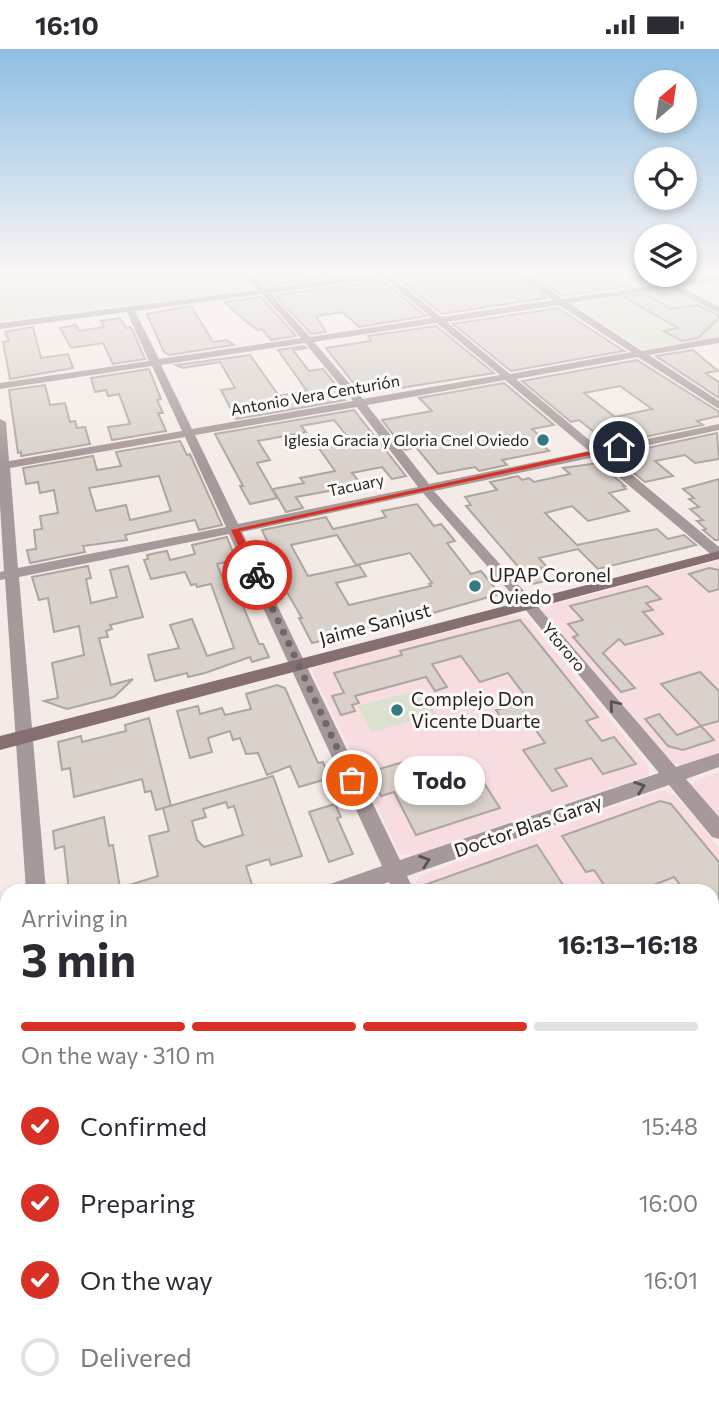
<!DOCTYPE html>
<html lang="en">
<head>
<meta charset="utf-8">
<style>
	:root { --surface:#fff; --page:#f2f2f3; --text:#2b2b33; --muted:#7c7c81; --line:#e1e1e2; --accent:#d93025 }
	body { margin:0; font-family:Commissioner,sans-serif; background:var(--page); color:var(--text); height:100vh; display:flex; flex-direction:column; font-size:26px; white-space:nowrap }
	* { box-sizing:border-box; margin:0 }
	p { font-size:23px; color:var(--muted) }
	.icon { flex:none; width:38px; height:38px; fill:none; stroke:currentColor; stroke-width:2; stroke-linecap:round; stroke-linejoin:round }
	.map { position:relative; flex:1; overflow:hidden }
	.side { position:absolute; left:0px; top:835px; width:719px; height:527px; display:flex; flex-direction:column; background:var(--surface); border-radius:21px 21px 0 0; box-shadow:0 4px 10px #0003 }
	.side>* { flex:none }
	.needle { width:46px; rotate:29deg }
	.buttons { position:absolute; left:634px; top:21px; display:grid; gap:14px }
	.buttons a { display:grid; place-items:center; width:63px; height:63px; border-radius:50%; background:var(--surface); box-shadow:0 4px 10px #0003; font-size:35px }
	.pin { position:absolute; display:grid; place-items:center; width:60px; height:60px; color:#fff; margin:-30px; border:4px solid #fff; border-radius:50%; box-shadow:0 2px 7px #0007 }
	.courier { position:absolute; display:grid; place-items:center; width:70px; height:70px; margin:-35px; border:5px solid #d93025; border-radius:50%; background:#fff; color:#222; box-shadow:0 2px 9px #0007 }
	.bubble { position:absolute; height:49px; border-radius:24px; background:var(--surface); box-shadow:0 4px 10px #0003; font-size:23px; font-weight:700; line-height:49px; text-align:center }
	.summary em { font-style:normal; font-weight:700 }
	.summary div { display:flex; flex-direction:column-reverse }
	.summary { display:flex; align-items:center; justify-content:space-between; height:119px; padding:0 21px }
	h1 { font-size:46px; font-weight:700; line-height:52px }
	.bar { display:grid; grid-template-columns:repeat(4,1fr); gap:10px 7px; align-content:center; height:84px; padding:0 21px }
	.bar i { height:9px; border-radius:5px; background:var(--line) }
	.bar .on { background:var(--accent) }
	.bar p { grid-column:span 4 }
	ol { padding:0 21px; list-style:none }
	li { display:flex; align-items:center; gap:21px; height:77px }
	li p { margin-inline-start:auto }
	li .icon { padding:7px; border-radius:50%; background:var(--accent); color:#fff; stroke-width:4 }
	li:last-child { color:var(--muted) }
	li i { width:38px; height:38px; border:4px solid var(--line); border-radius:50% }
	.status { display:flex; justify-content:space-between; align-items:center; height:49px; padding:0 35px; background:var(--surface); direction:ltr }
	.status svg { height:19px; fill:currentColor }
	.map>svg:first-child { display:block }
	.commercial { fill:#f7dce0 }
	.green { fill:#dae1ce }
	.building { fill:#d9d1ca; stroke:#ada59f; stroke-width:2; fill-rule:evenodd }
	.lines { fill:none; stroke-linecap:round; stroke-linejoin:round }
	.minor { fill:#a79899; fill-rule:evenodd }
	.secondary { fill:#856f71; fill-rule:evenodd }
	.oneway { stroke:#5a5251 }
	.route { fill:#d93025 }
	.done { stroke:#6e6966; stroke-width:7; stroke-dasharray:0 12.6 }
	.poi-dot { fill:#317a80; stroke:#fefaf8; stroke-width:2.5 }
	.labels { text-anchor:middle; stroke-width:6; stroke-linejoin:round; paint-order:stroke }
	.far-street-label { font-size:16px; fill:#262321; stroke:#fefaf8 }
	.far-poi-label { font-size:16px; fill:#262321; stroke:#fefaf8; text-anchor:end }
	.poi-label { font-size:19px; fill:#262321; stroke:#fefaf8; text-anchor:start }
	.street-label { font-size:19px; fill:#262321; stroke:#fefaf8 }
</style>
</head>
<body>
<div class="status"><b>16:10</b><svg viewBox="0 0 49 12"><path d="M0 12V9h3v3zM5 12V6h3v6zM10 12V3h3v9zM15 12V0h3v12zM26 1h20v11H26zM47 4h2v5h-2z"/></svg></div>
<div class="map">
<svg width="719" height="1361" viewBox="0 0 719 1361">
	<rect width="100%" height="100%" fill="#f5ebe6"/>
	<g class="commercial">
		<path d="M711,514H719V708L683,718L672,713L543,562L548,557Z"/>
		<path d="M514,566L528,570L648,717L649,726L413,806L400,805L312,622L319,617Z"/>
		<path d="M719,723V775L690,739L695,732Z"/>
		<path d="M659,742H665L677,748L719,798V1096L712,1099V842H415L414,835L422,826Z"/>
		<path d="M719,1149V1361H681L678,1355L712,1354V1152Z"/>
		<path d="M108,1355H203L190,1361H109Z"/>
		<path d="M298,1355L623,1354L626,1361H285Z"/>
	</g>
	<g class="green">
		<path d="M0,223H236L250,242L0,272Z"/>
		<path d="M670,239L719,265V288L644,301L571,254Z"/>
		<path d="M421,640L436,665L372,683L358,657Z"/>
	</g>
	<g class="building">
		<path d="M282,223H334L335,227L268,237L258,226Z"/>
		<path d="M430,223H509L546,249L442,265L398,229Z"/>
		<path d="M527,223H646L644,226L649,230L626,234L631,237L563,247Z"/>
		<path d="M383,232L426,267L359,278L343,263L316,267L326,283L311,285L275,246Z"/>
		<path d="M646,245L671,260L697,256L719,266V269L698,289L682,292L664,282L678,279L624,248Z"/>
		<path d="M261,248L296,287L271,291L262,280L258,281L249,275L224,253Z"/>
		<path d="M191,257L213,293L227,291L234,296L169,306L164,303L147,265Z"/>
		<path d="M558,259L624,302L511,322L453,275Z"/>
		<path d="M120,269L126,279L130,278L133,282L145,310L113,315L103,294L71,299L60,279L76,276L79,282L104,278L101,272Z"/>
		<path d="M436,277L494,324L362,345L326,299L371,292L368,287Z"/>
		<path d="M33,278L41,309L68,305L73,319L10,330L3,293L9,292L5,283Z"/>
		<path d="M304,297L306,299L293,301L309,322L323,320L346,348L343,349L345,351L236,370L221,341L235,339L220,313L183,319L176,316L250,306L279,347L307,342L278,301Z"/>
		<path d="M693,301L718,322L705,324L719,333V349L656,307Z"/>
		<path d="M637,311L719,363V367L697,372L703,376L609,395L579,371L571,373L522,332ZM620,337L652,360L615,368L584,344Z"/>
		<path d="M149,320L161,350L157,351L163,364H158L166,382L112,391L108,378L130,375L119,345L108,347L106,341L95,343L91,329Z"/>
		<path d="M504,334L554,376L532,380L547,394L541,395L549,402L502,411L507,416L479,422L475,418L438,425L416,398L405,401L382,371L432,362L419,349Z"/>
		<path d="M45,336L50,356L65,354L70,373L75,372L77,379L85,378L90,395L21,407V403L18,404L9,341Z"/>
		<path d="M354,361L406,427L392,430L382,418L352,424L362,436L296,448L303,459L286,463L273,440L304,434L300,429L335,422L318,398L350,391L334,371L301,377L306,383L258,392L270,411L257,414L277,449L250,455L240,437H243L215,385Z"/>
		<path d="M717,384L719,410L695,414L685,406L655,412L673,427L645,433L617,410L623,409L619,405Z"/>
		<path d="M180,392L187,406L190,405L222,476L199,481L195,471L125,486L127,491L83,497L85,503L30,514L27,501L36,500L34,481L42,480L40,467L58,464L54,441L40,444L38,433L26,435L23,419L93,407L97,421L121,417L116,403ZM159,427L171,462L130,471L126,456L96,462L89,439Z"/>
		<path d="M598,414L625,437H623L626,440L609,444L629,462L588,472L572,457L545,464L577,496L657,480L668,490L684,486L696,496L598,520L578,500L539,509L547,518L540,519L550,531L533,535L466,457L471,456L465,448L497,441L490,433L518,427L522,431L529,429L534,433L570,425L563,419Z"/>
		<path d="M719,430V491H715L703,481L706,480L697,472L703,471L690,460L699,458L689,450L694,449L683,440Z"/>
		<path d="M417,455L434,477L441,475L455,492L447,494L471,525L481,522L500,545L415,569L412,564L388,570L391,575L312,594L299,569H302L281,533L284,532L278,521L280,520L262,481L326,468L333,480L386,468L382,462ZM337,486L356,516L410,504L432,534L429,535L431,537L349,556L336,534L366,527L359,516L308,527L291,496Z"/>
		<path d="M227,488L236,511L217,515L227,540L240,537L249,556L243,557L259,595H263L269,608L252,613L250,608L205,624L188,628L187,624L155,632L148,606L179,599L170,576L192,570L207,607L234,599L211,535L197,538L196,535L191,536L185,523L151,530L144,511L148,510L147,506L161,503L167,502L170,511L195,505L192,496Z"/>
		<path d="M88,517L91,529L86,530L91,554L117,548L110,521L128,517L143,568L110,576L112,580L106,582L108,588L99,589L111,636L133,630L114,648L67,660L44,652L58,649L52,614L84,606L79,577L54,583L48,549L39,551L32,528Z"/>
		<path d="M709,519L719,521V540L709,543L689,525Z"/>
		<path d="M647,537L661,550L646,554L653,561L643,563L663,585L625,596L619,590L603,604L635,639L621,643L573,588L578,586L568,575L583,571L570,557Z"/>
		<path d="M520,571L598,668L586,672L602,692L614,688L636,715L603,725L591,709L555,720L567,737L552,742L523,701L545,694L528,670L506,676L496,661L529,652L508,624L480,633L461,607L432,615L447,638L435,642L426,628L355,647L359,654L352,656L355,662L341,666L332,647L344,644L334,624L402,606L400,602Z"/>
		<path d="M700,623L719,642V672L701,677L661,635Z"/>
		<path d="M277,636L285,639L318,714L323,713L330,729L299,738L290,717L267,726L258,704L246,705L240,689L233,691L230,682L208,689L212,703L190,709L177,662L198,657L200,665L222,659L225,666L251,660L246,645Z"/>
		<path d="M659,665L677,686L701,677L714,691L683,701L668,697L645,670Z"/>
		<path d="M149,669L171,757L156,761L151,742L145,743L142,730L74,748L70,719L62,721L58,693L81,687L82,693L126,682L125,676Z"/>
		<path d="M410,711L425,738L455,729L460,738L482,731L500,759L416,786L394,743L381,747L369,723Z"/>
		<path d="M273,727L302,807L271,816L269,810L246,817L254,842H69L64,797L55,800L53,782L104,768L109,797L113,796L120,839L158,827L149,787L169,782L163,759ZM226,753L228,759L234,757L243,786L204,798L197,791L192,772L206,768L203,760Z"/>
		<path d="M660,752L671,755L719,813V862L712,853V842H685L674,828L638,842H608L594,821L586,823L562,787Z"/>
		<path d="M335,755L341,768L337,769L353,805L329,813L309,763Z"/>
		<path d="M537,796L567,842H416V839Z"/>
	</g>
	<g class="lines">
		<g class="minor">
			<path d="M242,223H251L266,240L378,223H414L392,228L441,268L553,251L512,223H522L563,250L662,235L647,226H657L672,234L719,227V231L679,237L719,258V264L670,239L569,254L642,302L719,288V294L649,306L719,352V360L638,308L516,330L600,400L719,375V381L607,405L719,498V509L714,508L595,408L434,442L534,553L676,718L719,704V718L686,730L719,768V790L712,788L669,736L407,827L414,842H393L389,833L365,842H327L330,835L382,817L229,485L19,528L46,842H26L5,530L0,531V523L4,522L0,456V370L6,373L9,412L182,382L152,317L0,340V334L149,312L127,263L0,280V274L258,241ZM384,229L432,269L310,288L270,244ZM262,245L301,289L159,310L135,262ZM559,256L631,303L510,325L447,273ZM437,274L500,326L363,350L314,293ZM305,294L353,352L192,380L161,316ZM505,331L589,402L429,435L367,356ZM357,358L418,438L238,475L195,386ZM185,388L226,478L18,519L10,419ZM423,444L524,559L659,724L400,811L242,483Z"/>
			<path d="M7,942V966L0,969V945Z"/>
			<path d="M719,1101V1127L712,1130V1103Z"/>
			<rect x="80" y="1354" width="32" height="7"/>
			<path d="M220,1354H262L259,1361H217Z"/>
			<path d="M624,1354H656L659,1361H627Z"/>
		</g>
		<path class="secondary" d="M719,502V510L0,701V687Z"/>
	</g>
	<defs><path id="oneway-chevron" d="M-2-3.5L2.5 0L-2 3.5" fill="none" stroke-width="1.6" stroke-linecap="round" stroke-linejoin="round" transform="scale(1.75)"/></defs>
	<g class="oneway">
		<use href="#oneway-chevron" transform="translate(614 656) rotate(-130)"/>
		<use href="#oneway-chevron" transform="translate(640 738) rotate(-19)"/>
		<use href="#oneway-chevron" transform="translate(425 812) rotate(-19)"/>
	</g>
	<linearGradient id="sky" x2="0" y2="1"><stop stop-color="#8fbee2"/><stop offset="0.54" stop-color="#faf6f4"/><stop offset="1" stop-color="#faf6f4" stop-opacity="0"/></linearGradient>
	<rect width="719" height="414" fill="url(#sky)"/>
	<path class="route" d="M619,396L622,399L240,482L261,526L257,529L252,526L231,481Z"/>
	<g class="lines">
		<path class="done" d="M257,526L352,731"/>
	</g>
	<g class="poi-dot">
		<circle cx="543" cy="391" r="7"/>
		<circle cx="475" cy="537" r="7"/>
		<circle cx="397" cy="661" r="7"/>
	</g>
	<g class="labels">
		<g class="far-street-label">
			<text transform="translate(315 346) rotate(-10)" y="6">Antonio Vera Centurión</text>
			<text transform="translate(356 436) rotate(-12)" y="6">Tacuary</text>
			<text transform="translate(564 598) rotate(50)" y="6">Ytororo</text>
		</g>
		<g class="far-poi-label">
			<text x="529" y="397">Iglesia Gracia y Gloria Cnel Oviedo</text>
		</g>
		<g class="poi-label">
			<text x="489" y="533">UPAP Coronel<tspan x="489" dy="22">Oviedo</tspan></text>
			<text x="411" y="657">Complejo Don<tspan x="411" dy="22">Vicente Duarte</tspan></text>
		</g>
		<g class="street-label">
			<text transform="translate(375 575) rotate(-15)" y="7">Jaime Sanjust</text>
			<text transform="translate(528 777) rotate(-19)" y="7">Doctor Blas Garay</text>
		</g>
	</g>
</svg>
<div class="buttons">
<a><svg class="needle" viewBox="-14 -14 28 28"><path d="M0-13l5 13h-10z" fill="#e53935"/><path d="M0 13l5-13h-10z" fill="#7c7c81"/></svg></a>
<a><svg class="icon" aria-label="locate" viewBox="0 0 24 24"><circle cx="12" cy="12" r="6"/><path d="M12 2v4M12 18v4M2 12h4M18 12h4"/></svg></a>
<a><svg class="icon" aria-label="layers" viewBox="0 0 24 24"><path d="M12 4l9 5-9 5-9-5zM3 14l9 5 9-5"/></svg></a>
</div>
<div class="pin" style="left:352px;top:731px;background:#ea580c"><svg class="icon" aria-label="bag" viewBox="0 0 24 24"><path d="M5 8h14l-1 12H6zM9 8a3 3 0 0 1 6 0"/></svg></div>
<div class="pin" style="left:619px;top:398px;background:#1f2937"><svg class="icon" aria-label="home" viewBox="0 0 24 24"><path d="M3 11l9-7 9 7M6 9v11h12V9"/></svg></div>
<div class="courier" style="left:257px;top:526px"><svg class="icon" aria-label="bike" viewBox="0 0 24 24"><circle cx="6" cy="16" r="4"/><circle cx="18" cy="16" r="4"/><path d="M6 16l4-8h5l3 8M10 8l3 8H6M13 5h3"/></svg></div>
<div class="bubble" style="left:394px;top:707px;width:91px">Todo</div>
<section class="side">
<div class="summary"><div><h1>3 min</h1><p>Arriving in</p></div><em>16:13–16:18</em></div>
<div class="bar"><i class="on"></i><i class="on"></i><i class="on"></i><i></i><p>On the way · 310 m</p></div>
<ol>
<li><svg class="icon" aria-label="check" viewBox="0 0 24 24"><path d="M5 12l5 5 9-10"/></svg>Confirmed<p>15:48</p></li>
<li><svg class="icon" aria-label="check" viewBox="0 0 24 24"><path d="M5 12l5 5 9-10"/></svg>Preparing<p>16:00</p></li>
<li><svg class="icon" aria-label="check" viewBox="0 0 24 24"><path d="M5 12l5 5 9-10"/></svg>On the way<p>16:01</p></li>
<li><i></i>Delivered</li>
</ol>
</section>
</div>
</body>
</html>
